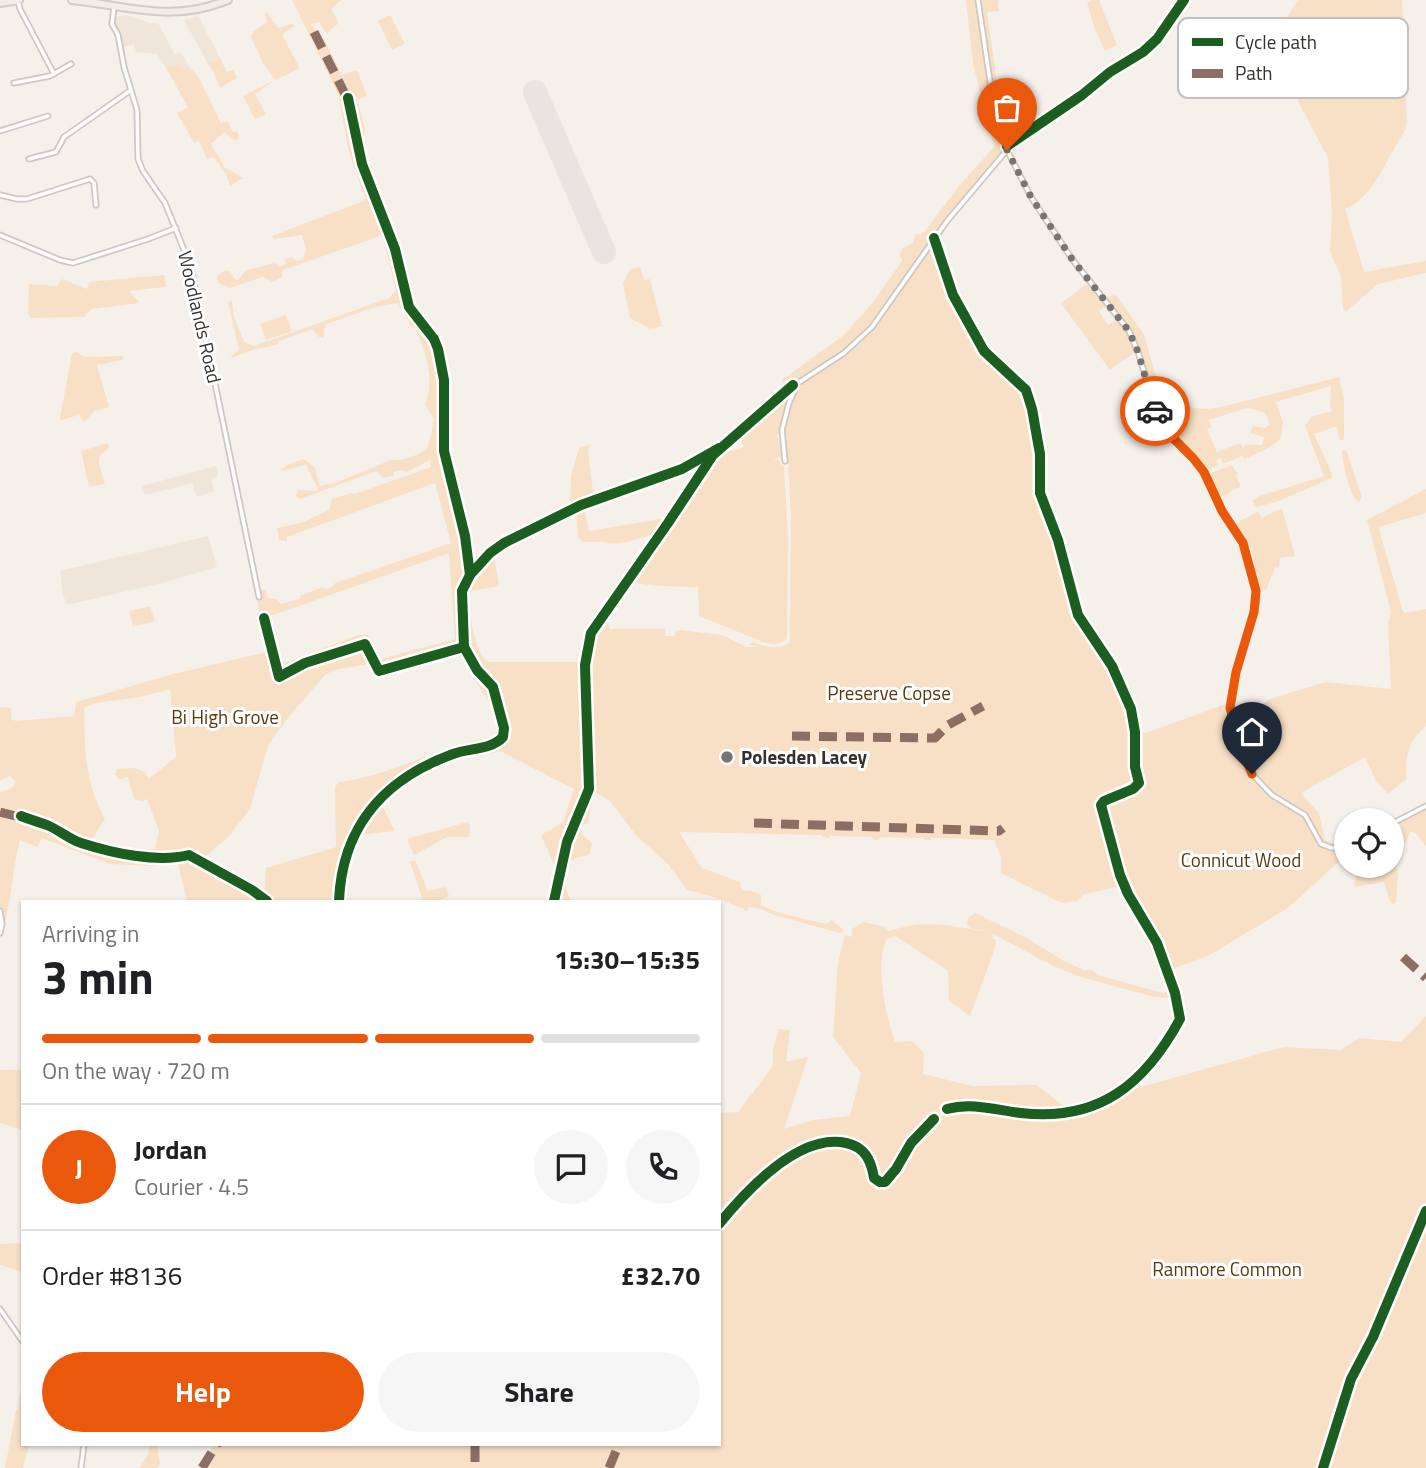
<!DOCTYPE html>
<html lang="en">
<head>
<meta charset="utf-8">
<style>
	:root { --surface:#fff; --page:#f6f6f6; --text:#202124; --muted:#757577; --line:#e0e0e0; --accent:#ea580c }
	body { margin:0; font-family:"Titillium Web",sans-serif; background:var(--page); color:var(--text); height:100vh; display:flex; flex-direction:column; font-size:26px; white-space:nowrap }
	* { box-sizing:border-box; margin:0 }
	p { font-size:23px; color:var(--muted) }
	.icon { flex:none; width:38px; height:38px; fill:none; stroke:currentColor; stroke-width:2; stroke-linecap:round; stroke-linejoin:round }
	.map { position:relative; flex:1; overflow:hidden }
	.side { position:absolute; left:21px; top:900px; width:700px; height:546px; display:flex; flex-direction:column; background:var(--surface); border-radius:0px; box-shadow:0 2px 5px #0004 }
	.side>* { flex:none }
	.tools { position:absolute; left:1334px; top:808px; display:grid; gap:14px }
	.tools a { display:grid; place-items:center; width:70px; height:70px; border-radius:50%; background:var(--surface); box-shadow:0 2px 5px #0004; font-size:35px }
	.pin { position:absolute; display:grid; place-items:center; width:60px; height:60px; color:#fff; margin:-72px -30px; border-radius:50% 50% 50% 0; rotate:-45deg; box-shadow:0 0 7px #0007 }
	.pin .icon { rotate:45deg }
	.courier { position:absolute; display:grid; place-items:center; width:70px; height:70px; margin:-35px; border:5px solid #ea580c; border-radius:50%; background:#fff; color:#222; box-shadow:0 2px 9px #0007 }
	.overview em { font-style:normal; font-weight:700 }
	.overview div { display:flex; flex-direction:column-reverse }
	.overview { display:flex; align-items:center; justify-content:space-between; height:119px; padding:0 21px }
	h1 { font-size:46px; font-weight:700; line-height:52px }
	.bar { display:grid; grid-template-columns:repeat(4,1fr); gap:10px 7px; align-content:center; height:84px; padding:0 21px }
	.bar i { height:9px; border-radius:5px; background:var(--line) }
	.bar .on { background:var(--accent) }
	.bar p { grid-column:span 4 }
	.line { display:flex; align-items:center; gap:18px; padding:0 21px; border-top:2px solid var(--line) }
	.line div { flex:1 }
	.round { display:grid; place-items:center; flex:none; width:74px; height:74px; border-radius:37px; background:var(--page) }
	.action { display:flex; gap:14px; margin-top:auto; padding:14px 21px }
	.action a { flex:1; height:80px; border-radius:42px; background:var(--accent); color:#fff; font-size:28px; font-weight:700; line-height:80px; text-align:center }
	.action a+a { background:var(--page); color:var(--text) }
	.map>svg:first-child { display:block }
	.built { fill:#efe5d9 }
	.green { fill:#f8e0c6; fill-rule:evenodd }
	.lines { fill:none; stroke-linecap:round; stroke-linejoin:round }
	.runway { stroke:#e8e4e0; stroke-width:24 }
	.street-casing { stroke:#ccc8c4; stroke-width:7 }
	.primary-casing { stroke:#cfccca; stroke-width:10 }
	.street { stroke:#fefdfc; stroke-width:3.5 }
	.primary { stroke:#f3ede7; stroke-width:6 }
	.quiet { stroke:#8d6e63; stroke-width:9; stroke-dasharray:18 9; stroke-linecap:butt }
	.cycleway-casing { stroke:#fff; stroke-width:15 }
	.cycleway { stroke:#1b5e20; stroke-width:10 }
	.done { stroke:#79746f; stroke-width:7; stroke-dasharray:0 12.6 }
	.route { stroke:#ea580c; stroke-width:9 }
	.poi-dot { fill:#79746f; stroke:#fff; stroke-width:2.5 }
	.labels { text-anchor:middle; stroke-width:6; stroke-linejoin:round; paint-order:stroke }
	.street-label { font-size:19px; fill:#35312d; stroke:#fff }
	.park-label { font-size:19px; fill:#59390e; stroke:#fff }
	.poi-label { font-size:19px; font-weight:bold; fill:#35312d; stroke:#fff; text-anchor:start }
	.key { fill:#fff; stroke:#c2c1c0; stroke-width:2 }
	.key-label { font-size:19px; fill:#35312d }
</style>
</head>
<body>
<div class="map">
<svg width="1426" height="1468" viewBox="0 0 1426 1468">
	<rect width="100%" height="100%" fill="#f6f0ea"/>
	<g class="built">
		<path d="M129,15L149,23H158L174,53L182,54L190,68L182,69L178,64L166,68L157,54L136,52L134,44L124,47L120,31L114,25L116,17Z"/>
		<path d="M198,16L220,58L211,62L213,68L211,69L184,20Z"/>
		<path d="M216,466L218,476L211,479L214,491L197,497L192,483L145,495L142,486Z"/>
		<path d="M208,536L217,567L166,582L67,605L63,594L60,571Z"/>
	</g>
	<g class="green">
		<path d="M292,0H341L331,9L339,23L329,31L328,35L319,22L311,24L317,35L324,39L342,75L357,70L367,96L357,100L365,129L363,145L364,157L402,261L415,308L440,343L446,367V443L474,560L476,566L481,568L494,554L499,586L471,591C466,607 475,650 487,662H581L584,668H587L589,647L595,630L601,629L598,625L605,616L610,629H665V636H674L677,630H680L722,635L747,647H759L748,645L753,642C765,647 780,651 790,642L791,516L788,468L789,467C788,457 782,446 783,434C784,418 792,392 804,381L841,357L869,333L937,238L956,294L981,339L1017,372L1033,396L1041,429L1043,493L1060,539L1080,609L1124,683L1138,732L1146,733L1228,703L1232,705L1237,723L1270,699L1325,682L1391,689L1388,625L1391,612L1367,520L1426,489V513L1379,527C1385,556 1396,582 1402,610L1405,613L1426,609V726C1407,742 1406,756 1406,779L1388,794L1376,781L1365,757L1301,793L1319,813L1325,840L1335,844L1346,842L1345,856L1288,908L1208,956L1175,968L1173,973L1186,1014L1183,1017L1179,1006L1174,1007L1171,998L1154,997L1078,976L1055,967L993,934L992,938L996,940L994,951L970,1016L949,1001L948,971L895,936L886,940C875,966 886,1016 895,1042L912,1041L924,1053L923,1074L973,1086L1037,1085L1066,1108L1284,1047L1341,1050L1360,1038L1401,1042L1426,1016V1468H200L214,1444H719V1113L738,1112L773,1066V1049L779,1029L790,1030L786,1062L808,1057L784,1129L813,1120L850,1116L861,1073L833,1037L838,963L845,935L852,937V929L864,922L885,927L888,931C928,919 948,925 987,932L971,928L967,924L968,918L975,913L1027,938L1064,961L1084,970H1092L1098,975L1163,993L1168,991L1161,972L1121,886L1084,894L1077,901L1062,903L1001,873V857L994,840L931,838V840H924L923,838L881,837L878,840H874L872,837L830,836V838L822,837V835L679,832L702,868L740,882L742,890L753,891L761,895V905L776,912L826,924L832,920L844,931L840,933L774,915L761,909L748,907V911L717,898L687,890L668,864L636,835L610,801L591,790L589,792L593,796L588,823L580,826L582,834L592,843L590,854C585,857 579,856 574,859C558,867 566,890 571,901H553L555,867L541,835L563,822L574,789L500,751L477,757L469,755L441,763L411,778L381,803L395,831L358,835L343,881L342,901H187L178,864L151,866L110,864L42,838L37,847L20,840C13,867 12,895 5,922L0,921V792L12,788L16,782L10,776L0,780V707L11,708V719L16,721L74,716L76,702L173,674L267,652L257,601L262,600L260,589L265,590L268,598L277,599L281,604L300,599V596L323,587L326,589L333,586V584L451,543L435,483L287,537V541L279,540L277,528L304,522L329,510L332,499L351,493L355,494L431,467L430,460L407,472L402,470L394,472L393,476L383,478L377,471L300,499L295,496L298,490L319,491L306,465L280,471L289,464L304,459L315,468L320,486L335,483L391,460C403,461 421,455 427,447C431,441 432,427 434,419L425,404C436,381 425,350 415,328L412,327L398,303L375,307L327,324L324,329V338L319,337L312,329L279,341L277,345L255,349L232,358L231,356L239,350L228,302L232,300L234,317L244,342L254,346L389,298L396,291L383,235L283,270L282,277L273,282L263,277L230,288L219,283L217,276L225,270L230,271L234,278L238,280L246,270L275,263L281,266L286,264L285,259L292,257L297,261L303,259L306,250L302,235L274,239L272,236L366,200L348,149L339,96ZM449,553L455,639L381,659L368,635H358L285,663C273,652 269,634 265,618ZM458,652L495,712L500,736C443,742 395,776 339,782L335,787L336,847L266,868L264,897H259L199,862L229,836L250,809L268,746L286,720L325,675L334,670L370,664L381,673ZM170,689L176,757L149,779L145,772L135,768L117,769L115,774L119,780L128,777L134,799L142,801L147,799L159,831L155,849C134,849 109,852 90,842L105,819C92,795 86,770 85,743C84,731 85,720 84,708L96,703L140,697Z"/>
		<path d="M966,0H976L989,91L1005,150L948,217L870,327L843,352L782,390L783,379L844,335L874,301L902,261L900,255L902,249L913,243L915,235L924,232L959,186L994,147L973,64Z"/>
		<path d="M979,0H998L999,11L987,12L997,83L1007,128L1020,131L1079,94L1082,98L1012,146L1008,142L992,87Z"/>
		<path d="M1092,0H1099L1117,45L1105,51L1094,27L1087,2Z"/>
		<path d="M1298,0H1402L1407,121L1405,131C1387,156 1375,197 1345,209L1364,272L1426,261V273L1378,284L1346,312L1343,309L1341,276L1330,252L1332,213L1328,158L1300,105L1285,66L1277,32Z"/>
		<path d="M267,12L278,28L292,24L295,25L282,35L300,68L275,80L255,94L266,114L255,119L243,96L275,80L263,63L251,37L253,32L267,22L264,14Z"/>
		<path d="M390,15L405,44L392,50L378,21Z"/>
		<path d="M220,58L227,72L233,70L237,78L220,88L210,63Z"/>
		<path d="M178,64L182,69L190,68L198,76L221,123L227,121L233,132L237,131L239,136L238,139L234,140L224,132L211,144C214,153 221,157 224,167L243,178L230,186L226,174L214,157L207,159L199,141L194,143L177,113L188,107L166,68Z"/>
		<path d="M640,267L644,280L650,279L662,326L650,329L630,318L623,284L630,269Z"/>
		<path d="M164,275L166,287L129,291L140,303L92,309L84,317L31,318L28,313L29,284L57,286L62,279L87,289L89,282Z"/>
		<path d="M1087,284L1105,306L1099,311L1108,325L1117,320L1126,331L1135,352L1110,370L1061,303Z"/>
		<path d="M1116,295L1144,334L1156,377L1182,401L1193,408L1207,409L1222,407L1339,377L1344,399V440H1339L1337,426L1314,434L1330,469L1332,478L1276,502L1256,507L1252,501L1260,496L1324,476L1305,426L1311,417L1332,411L1330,404L1331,386L1276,402L1283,422L1281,438L1270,447L1245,459L1242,456L1223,464L1221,458L1216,460L1219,465L1205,471C1194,452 1172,442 1162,423C1154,409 1152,392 1147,376C1138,343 1126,323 1104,297ZM1248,408L1265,413L1270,424L1265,428L1253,426L1250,433L1264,437L1262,445H1245L1244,449L1240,443L1217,452L1207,429L1212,427L1208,420Z"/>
		<path d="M286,315L292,331L266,340L260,324Z"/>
		<path d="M77,352L85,357L123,356V360L97,365L109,407L95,411L84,422L79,415L61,420L60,418L72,353Z"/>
		<path d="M793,388L779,434H777L782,457L773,460H779L781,466H784L788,537L787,638C781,645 774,644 766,643L699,616L698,587C685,587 637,586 629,581L719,450L728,443L731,451L744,447L738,435L771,404Z"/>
		<path d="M108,443L109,448L100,455L99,464L105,484L89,487L81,451Z"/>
		<path d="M591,444L588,450L594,500L570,508L571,476L579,448Z"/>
		<path d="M1342,450L1347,452L1362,497L1359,502C1349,496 1342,462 1342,450Z"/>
		<path d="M1231,465L1238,474L1236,476L1241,486L1218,499L1209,474Z"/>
		<path d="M584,506L589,531L671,517L657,533L628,542L609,544L606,542H583L578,537L576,509Z"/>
		<path d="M1282,508L1295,556L1280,558L1279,567L1275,568L1266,590L1258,589L1253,574L1255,572L1252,548L1250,546L1246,547L1233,525L1258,511L1262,518Z"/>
		<path d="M150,606L155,621L133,627L129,611Z"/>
		<path d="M1426,806V846L1416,834L1411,831L1395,864L1398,874L1396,903L1393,904L1390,901L1384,882L1354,887L1358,866H1391V826L1400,825L1405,832L1399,822Z"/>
		<path d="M467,822L470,824L469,837H447L414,855L407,839Z"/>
		<path d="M415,860L428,891L446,887L449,896L438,901H423L410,862Z"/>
		<path d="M0,1070H23V1130L0,1123Z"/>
		<path d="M23,1243V1272L0,1265V1244Z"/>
		<path d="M23,1375V1444H29L23,1468H5L16,1410H18Z"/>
		<path d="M150,1444H157L160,1464L158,1468H139L148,1455Z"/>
	</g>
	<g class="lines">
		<path class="runway" d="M535,92L604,252"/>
		<defs>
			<g id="street">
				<path d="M978,0L991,88L1007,150"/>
				<path d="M18,1L20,9L54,74"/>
				<path d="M114,7L112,24L118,35L124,67L137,110L138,159L143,171L165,203L191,267L259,597"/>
				<path d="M14,83L50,76L71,64"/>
				<path d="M0,131L48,116"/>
				<path d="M1007,150L1031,197L1072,259L1129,331L1138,352L1161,426L1198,463L1222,511L1243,543L1256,591L1257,601L1232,690L1230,708L1235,730L1242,751L1252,774L1272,795L1305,815L1321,844L1332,848L1346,846"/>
				<path d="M29,159L56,152L64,137L131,90"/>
				<path d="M0,195L17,199H27L90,179L94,183L96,205"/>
				<path d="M0,235L60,260L73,263L148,239L176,228"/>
				<path d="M785,461L782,430L789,403L798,383L844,353L872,327L947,221L1007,150"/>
				<path d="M1391,824L1426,806"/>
				<path d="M0,911L2,924L0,933"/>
				<path d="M0,1309L23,1342"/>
				<path d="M81,1468L84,1444"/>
			</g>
			<g id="primary">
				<path d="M72,0C130,6 171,23 228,0"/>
				<path d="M0,3L19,0"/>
			</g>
		</defs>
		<use href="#street" class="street-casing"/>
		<use href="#primary" class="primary-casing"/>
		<use href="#street" class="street"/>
		<use href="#primary" class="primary"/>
		<g class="quiet">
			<path d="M314,32L350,104"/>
			<path d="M792,736L935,738L948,725L983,706"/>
			<path d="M0,812L27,819"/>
			<path d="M754,823L999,831L1003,828"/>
			<path d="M1403,957L1426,978"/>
			<path d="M475,1444V1468"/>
			<path d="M202,1468L217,1444"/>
			<path d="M609,1468L619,1444"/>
		</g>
		<defs>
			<g id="cycleway">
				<path d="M348,98L362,164L395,249L409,307L434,339L438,349L444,380V451L465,536L470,575"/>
				<path d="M1007,146L1082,95L1110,72L1143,52L1157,39L1184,0"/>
				<path d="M934,238L953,295L984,351L1026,390L1032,409L1040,454V493L1058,540L1078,615L1112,666L1131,709L1135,732V767L1139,783L1133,789L1104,801L1101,805L1120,875L1128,894L1157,943L1175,993L1180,1019C1145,1084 1099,1122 1021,1113C996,1110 972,1102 947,1109"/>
				<path d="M264,618L279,677L305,663L365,644L379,671L464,647"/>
				<path d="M21,816C29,819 38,822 47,825C59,830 69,839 81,843C112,853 157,863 189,855L252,890L267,901"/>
				<path d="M339,901C342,827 384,779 453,754C469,748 491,750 503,737L504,728L493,687L477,670L464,647L462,591L470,575L490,553L504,543L581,505L682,469L719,448"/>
				<path d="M554,901L567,842L589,789L585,665L591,633L668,523L713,455L793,385"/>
				<path d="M719,1224C746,1191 799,1133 846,1143C865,1147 871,1160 874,1178L880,1182H885L896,1169L911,1143L934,1119"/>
				<path d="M1323,1468L1351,1379L1373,1337L1426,1211"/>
			</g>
		</defs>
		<use href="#cycleway" class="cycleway-casing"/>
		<use href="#cycleway" class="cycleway"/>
	</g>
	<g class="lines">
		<path class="done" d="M1007,150L1031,197L1072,259L1129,331L1138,352L1155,411"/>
		<path class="route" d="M1155,411L1161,426L1193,458L1204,472L1222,511L1243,543L1256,591L1254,612L1236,672L1230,708L1242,751L1252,774"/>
	</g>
	<circle class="poi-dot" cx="727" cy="757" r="7"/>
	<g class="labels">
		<g class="street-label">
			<text transform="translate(200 317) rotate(77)" y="7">Woodlands Road</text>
		</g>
		<g class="park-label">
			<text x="889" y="700">Preserve Copse</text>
			<text x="225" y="724">Bi High Grove</text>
			<text x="1241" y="867">Connicut Wood</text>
			<text x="1227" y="1276">Ranmore Common</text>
		</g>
		<g class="poi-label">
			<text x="741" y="764">Polesden Lacey</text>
		</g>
	</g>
	<rect x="1178" y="18" width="230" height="80" rx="10" class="key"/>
	<rect x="1192" y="38" width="31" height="8" fill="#1b5e20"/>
	<rect x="1192" y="69" width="31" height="9" fill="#8d6e63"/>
	<g class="key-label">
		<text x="1235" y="49">Cycle path</text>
		<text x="1235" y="80">Path</text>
	</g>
</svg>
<div class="tools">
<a><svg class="icon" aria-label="locate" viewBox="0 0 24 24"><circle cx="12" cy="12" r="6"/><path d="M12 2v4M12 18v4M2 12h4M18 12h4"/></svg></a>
</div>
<div class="pin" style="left:1007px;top:150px;background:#ea580c"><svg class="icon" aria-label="bag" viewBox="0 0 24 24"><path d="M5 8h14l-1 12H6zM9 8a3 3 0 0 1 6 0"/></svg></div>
<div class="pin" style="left:1252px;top:774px;background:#1f2937"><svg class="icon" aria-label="home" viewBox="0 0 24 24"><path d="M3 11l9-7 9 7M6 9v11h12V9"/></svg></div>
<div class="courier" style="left:1155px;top:411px"><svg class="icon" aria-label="car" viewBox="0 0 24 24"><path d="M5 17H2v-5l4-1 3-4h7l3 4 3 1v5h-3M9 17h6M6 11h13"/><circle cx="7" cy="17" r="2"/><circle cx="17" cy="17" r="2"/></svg></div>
<section class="side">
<div class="overview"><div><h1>3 min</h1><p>Arriving in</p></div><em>15:30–15:35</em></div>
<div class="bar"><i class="on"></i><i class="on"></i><i class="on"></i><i></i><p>On the way · 720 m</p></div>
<div class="line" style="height:126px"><b class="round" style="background:var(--accent);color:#fff">J</b><div><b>Jordan</b><p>Courier · 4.5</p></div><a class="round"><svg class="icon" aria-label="chat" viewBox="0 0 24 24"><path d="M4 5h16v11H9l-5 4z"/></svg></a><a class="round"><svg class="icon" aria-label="phone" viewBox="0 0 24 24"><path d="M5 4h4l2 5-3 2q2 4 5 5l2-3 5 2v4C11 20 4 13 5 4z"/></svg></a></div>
<div class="line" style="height:91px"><div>Order #8136</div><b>£32.70</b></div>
<div class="action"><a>Help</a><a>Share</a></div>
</section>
</div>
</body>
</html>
